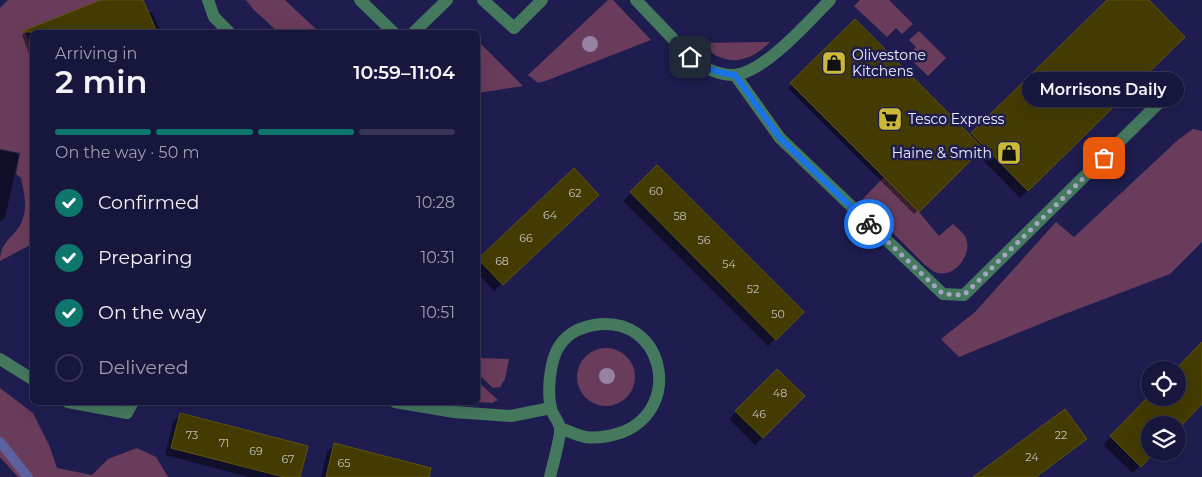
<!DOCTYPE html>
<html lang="en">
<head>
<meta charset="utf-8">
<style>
	:root { --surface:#17163c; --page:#201f43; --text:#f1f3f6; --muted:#9e9faf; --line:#363556; --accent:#0f766e }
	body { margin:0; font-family:Montserrat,sans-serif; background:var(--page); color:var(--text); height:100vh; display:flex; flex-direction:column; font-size:19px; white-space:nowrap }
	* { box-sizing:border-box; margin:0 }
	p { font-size:16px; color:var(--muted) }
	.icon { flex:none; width:28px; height:28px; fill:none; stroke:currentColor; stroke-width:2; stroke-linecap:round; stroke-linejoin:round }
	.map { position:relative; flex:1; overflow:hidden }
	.sheet { position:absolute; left:30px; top:30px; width:450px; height:375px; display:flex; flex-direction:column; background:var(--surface); border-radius:8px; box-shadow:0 5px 20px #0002,0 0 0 1px var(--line) }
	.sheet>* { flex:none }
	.controls { position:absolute; left:1141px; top:361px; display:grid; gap:10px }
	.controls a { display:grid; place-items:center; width:45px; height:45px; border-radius:50%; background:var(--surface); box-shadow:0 5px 20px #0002,0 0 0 1px var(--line); font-size:25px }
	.pin { position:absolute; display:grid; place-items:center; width:42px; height:42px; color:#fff; margin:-21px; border-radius:10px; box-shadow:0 2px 8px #0006 }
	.courier { position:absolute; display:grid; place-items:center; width:50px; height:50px; margin:-25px; border:4px solid #1a73e8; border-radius:50%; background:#fff; color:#222; box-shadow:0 1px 6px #0007 }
	.bubble { position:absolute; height:35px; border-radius:18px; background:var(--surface); box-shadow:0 5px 20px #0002,0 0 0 1px var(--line); font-size:16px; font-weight:600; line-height:35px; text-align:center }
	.head em { font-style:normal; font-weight:600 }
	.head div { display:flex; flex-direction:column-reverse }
	.head { display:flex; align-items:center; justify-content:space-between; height:85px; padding:0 25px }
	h1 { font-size:32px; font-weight:600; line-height:38px }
	.bar { display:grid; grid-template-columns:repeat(4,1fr); gap:8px 5px; align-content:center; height:60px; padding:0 25px }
	.bar i { height:6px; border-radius:4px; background:var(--line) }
	.bar .current { background:var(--accent) }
	.bar p { grid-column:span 4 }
	ol { padding:0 25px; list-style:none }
	li { display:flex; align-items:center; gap:15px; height:55px }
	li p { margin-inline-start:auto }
	li .icon { padding:5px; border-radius:50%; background:var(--accent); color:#fff; stroke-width:4 }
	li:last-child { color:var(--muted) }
	li i { width:28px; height:28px; border:2px solid var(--line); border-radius:50% }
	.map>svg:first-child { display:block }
	.green { fill:#6a3c5b }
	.shadow { fill:#0007 }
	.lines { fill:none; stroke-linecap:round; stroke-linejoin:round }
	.stream { stroke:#5d609f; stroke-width:10 }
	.building { fill:#433b02; stroke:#605508 }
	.minor { stroke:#44795e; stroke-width:12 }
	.tree { fill:#9781a5 }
	.done { stroke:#a5a6c0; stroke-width:5; stroke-dasharray:0 9 }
	.route { stroke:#1a73e8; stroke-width:6 }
	.labels { text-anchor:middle; stroke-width:5; stroke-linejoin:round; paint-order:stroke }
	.number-label { font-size:11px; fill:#c2c2be }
	.poi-label { font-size:14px; fill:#edeffc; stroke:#1f1d50; text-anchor:start }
</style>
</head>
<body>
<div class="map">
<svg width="1202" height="477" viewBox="0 0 1202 477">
	<rect width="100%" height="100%" fill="#1f1d50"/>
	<g class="green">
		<path d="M8,0H101L25,31L32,50V244L0,261C0,240 16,237 22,221C28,206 24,193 21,178L16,174L20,153L0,149V8Z"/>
		<path d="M246,0H285L319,32H278L254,10Z"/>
		<path d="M608,0H613L651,40L548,80L538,83L528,75Z"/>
		<path d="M860,0H889L913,24L902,34L896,28L887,37L854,6Z"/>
		<path d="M919,31L946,58L928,76L907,56L916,47L909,40Z"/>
		<path d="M478,41L523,86L478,93Z"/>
		<path d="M770,42C747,65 723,67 700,43Z"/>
		<path d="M1193,129L1202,131V242L1170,274L1057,317L959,357L941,339L975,312L1056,222L1074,237L1179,139Z"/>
		<path d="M884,177L919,212L939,236L953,224C957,228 964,233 966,238C973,255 953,280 935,272C932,271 928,267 925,265L861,201Z"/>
		<circle cx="606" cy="377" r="29"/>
		<path d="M478,358L509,359L505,379L500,387L493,388L478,374Z"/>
		<path d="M478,382L498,400L492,403L477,402Z"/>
		<path d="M0,388L33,413L49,445L57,468L92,475L108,459L137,448L156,457L168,477H18L0,457Z"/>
	</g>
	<g class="shadow">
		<path d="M104,0H142L147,13L152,12L161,32H32V62L22,35L25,32Z"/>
		<path d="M1109,0H1147L1184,37L1020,198L976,153L914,214L788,88L855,21L970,136Z"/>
		<path d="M0,150L19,154L5,218L1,221H0Z"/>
		<path d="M657,167L802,312L768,346L623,201Z"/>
		<path d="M574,170L590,202L494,291L478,274V261Z"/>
		<path d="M1202,343V402L1178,428V425H1150V452H1153L1133,473L1103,445L1150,396L1178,398V370H1176Z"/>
		<path d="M777,370L803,396L755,445L729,419Z"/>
		<path d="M181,414L299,477H249L165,455L173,422Z"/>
		<path d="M1085,439L1078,446L1036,477H975Z"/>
		<path d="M335,444L413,477H321L327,452Z"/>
	</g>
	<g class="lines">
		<path class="stream" d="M0,442L28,477"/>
	</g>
	<g class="building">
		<path d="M101,0H143L157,32H23V31Z"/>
		<path d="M1107,0H1149L1185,37L1028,191L971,133Z"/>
		<path d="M855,19L983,148L919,212L790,83Z"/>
		<path d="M657,165L804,312L776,340L630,192Z"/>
		<path d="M574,168L599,195L503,285L478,259Z"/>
		<path d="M1202,342V404L1178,429V425H1150V452H1155L1141,467L1110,436L1150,395V398H1178V370H1175Z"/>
		<path d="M777,369L805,396L763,438L735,411Z"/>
		<path d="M1065,409L1087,439L1036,477H973Z"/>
		<path d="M180,413L308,446L300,477H284L171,448Z"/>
		<path d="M334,443L431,468L429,477H326Z"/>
	</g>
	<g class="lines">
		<g class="minor">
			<path d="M208,0L214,17L229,32"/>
			<path d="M360,0L393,32"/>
			<path d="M483,0L514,28L542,0"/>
			<path d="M636,0C649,14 663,28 676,42C685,51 694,61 705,67C713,72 725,75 734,75C764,73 809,21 830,0"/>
			<path d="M414,32L447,0"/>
			<path d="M735,75L780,138L943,294L964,295L1173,89"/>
			<path d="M0,359L32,379"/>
			<path d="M68,402L127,413L133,402"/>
			<path d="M395,402L454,412L511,416L551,408"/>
			<path d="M550,477C552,467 561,437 560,429C560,422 552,415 551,408C547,393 550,366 556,352C564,335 577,328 594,325C662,313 685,406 623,432C611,436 598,439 585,437C577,435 568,431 560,428"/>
		</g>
	</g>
	<g class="tree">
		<circle cx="590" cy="44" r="8"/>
		<circle cx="607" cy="376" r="8"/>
	</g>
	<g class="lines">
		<path class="done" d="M869,224L943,294L964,295L1104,158"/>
		<path class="route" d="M690,57C705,68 717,73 735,75L780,138L869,224"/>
	</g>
	<defs>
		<symbol id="shop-square" viewBox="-11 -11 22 22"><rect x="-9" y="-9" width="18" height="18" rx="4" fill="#cdb938" stroke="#1f1d50"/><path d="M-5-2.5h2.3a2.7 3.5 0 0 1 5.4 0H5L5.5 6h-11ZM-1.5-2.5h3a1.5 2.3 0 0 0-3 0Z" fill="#111"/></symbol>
		<symbol id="supermarket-square" viewBox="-11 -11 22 22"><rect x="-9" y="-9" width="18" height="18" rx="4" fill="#cdb938" stroke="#1f1d50"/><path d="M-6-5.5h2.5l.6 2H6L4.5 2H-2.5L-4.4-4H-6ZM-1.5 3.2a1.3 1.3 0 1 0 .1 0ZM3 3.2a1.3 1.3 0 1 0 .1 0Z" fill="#111"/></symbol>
	</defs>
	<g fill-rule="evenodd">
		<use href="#shop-square" x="820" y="49" width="28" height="28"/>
		<use href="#supermarket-square" x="876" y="105" width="28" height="28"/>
		<use href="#shop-square" x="995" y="139" width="28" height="28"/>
	</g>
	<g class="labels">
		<g class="number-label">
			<text x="656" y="195">60</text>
			<text x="575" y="197">62</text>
			<text x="550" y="219">64</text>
			<text x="680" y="220">58</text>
			<text x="526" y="242">66</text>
			<text x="704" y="244">56</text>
			<text x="502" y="265">68</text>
			<text x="729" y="268">54</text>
			<text x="753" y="293">52</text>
			<text x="778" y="318">50</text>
			<text x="780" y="397">48</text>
			<text x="759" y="418">46</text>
			<text x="192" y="439">73</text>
			<text x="1061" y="439">22</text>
			<text x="224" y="447">71</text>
			<text x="256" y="455">69</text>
			<text x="1032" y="461">24</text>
			<text x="288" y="463">67</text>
			<text x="344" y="467">65</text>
		</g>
		<g class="poi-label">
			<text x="852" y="60">Olivestone<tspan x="852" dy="16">Kitchens</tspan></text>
			<text x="908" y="124">Tesco Express</text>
			<text x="992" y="158" text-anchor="end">Haine &amp; Smith</text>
		</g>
	</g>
</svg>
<div class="controls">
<a><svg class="icon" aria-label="locate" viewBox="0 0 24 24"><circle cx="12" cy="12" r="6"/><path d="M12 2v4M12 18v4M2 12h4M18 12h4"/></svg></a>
<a><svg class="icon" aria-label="layers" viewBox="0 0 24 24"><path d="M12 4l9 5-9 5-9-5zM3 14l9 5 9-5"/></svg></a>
</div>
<div class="pin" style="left:1104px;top:158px;background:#ea580c"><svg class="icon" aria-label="bag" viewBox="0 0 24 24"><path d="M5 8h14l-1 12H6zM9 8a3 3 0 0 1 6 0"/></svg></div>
<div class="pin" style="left:690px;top:57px;background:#1f2937"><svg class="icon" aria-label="home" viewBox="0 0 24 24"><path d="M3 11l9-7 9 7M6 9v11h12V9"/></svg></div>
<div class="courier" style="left:869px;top:224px"><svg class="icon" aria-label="bike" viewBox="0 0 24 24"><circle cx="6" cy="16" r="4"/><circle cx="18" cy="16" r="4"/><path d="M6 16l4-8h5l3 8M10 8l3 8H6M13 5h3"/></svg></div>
<div class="bubble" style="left:1022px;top:72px;width:162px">Morrisons Daily</div>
<section class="sheet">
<div class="head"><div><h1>2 min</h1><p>Arriving in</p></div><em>10:59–11:04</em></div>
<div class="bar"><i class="current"></i><i class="current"></i><i class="current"></i><i></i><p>On the way · 50 m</p></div>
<ol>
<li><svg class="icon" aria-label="check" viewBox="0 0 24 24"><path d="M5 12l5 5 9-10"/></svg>Confirmed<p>10:28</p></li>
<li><svg class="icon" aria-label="check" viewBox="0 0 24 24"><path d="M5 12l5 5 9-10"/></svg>Preparing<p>10:31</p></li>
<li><svg class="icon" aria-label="check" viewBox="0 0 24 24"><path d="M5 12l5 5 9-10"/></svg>On the way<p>10:51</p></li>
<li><i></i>Delivered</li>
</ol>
</section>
</div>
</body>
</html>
